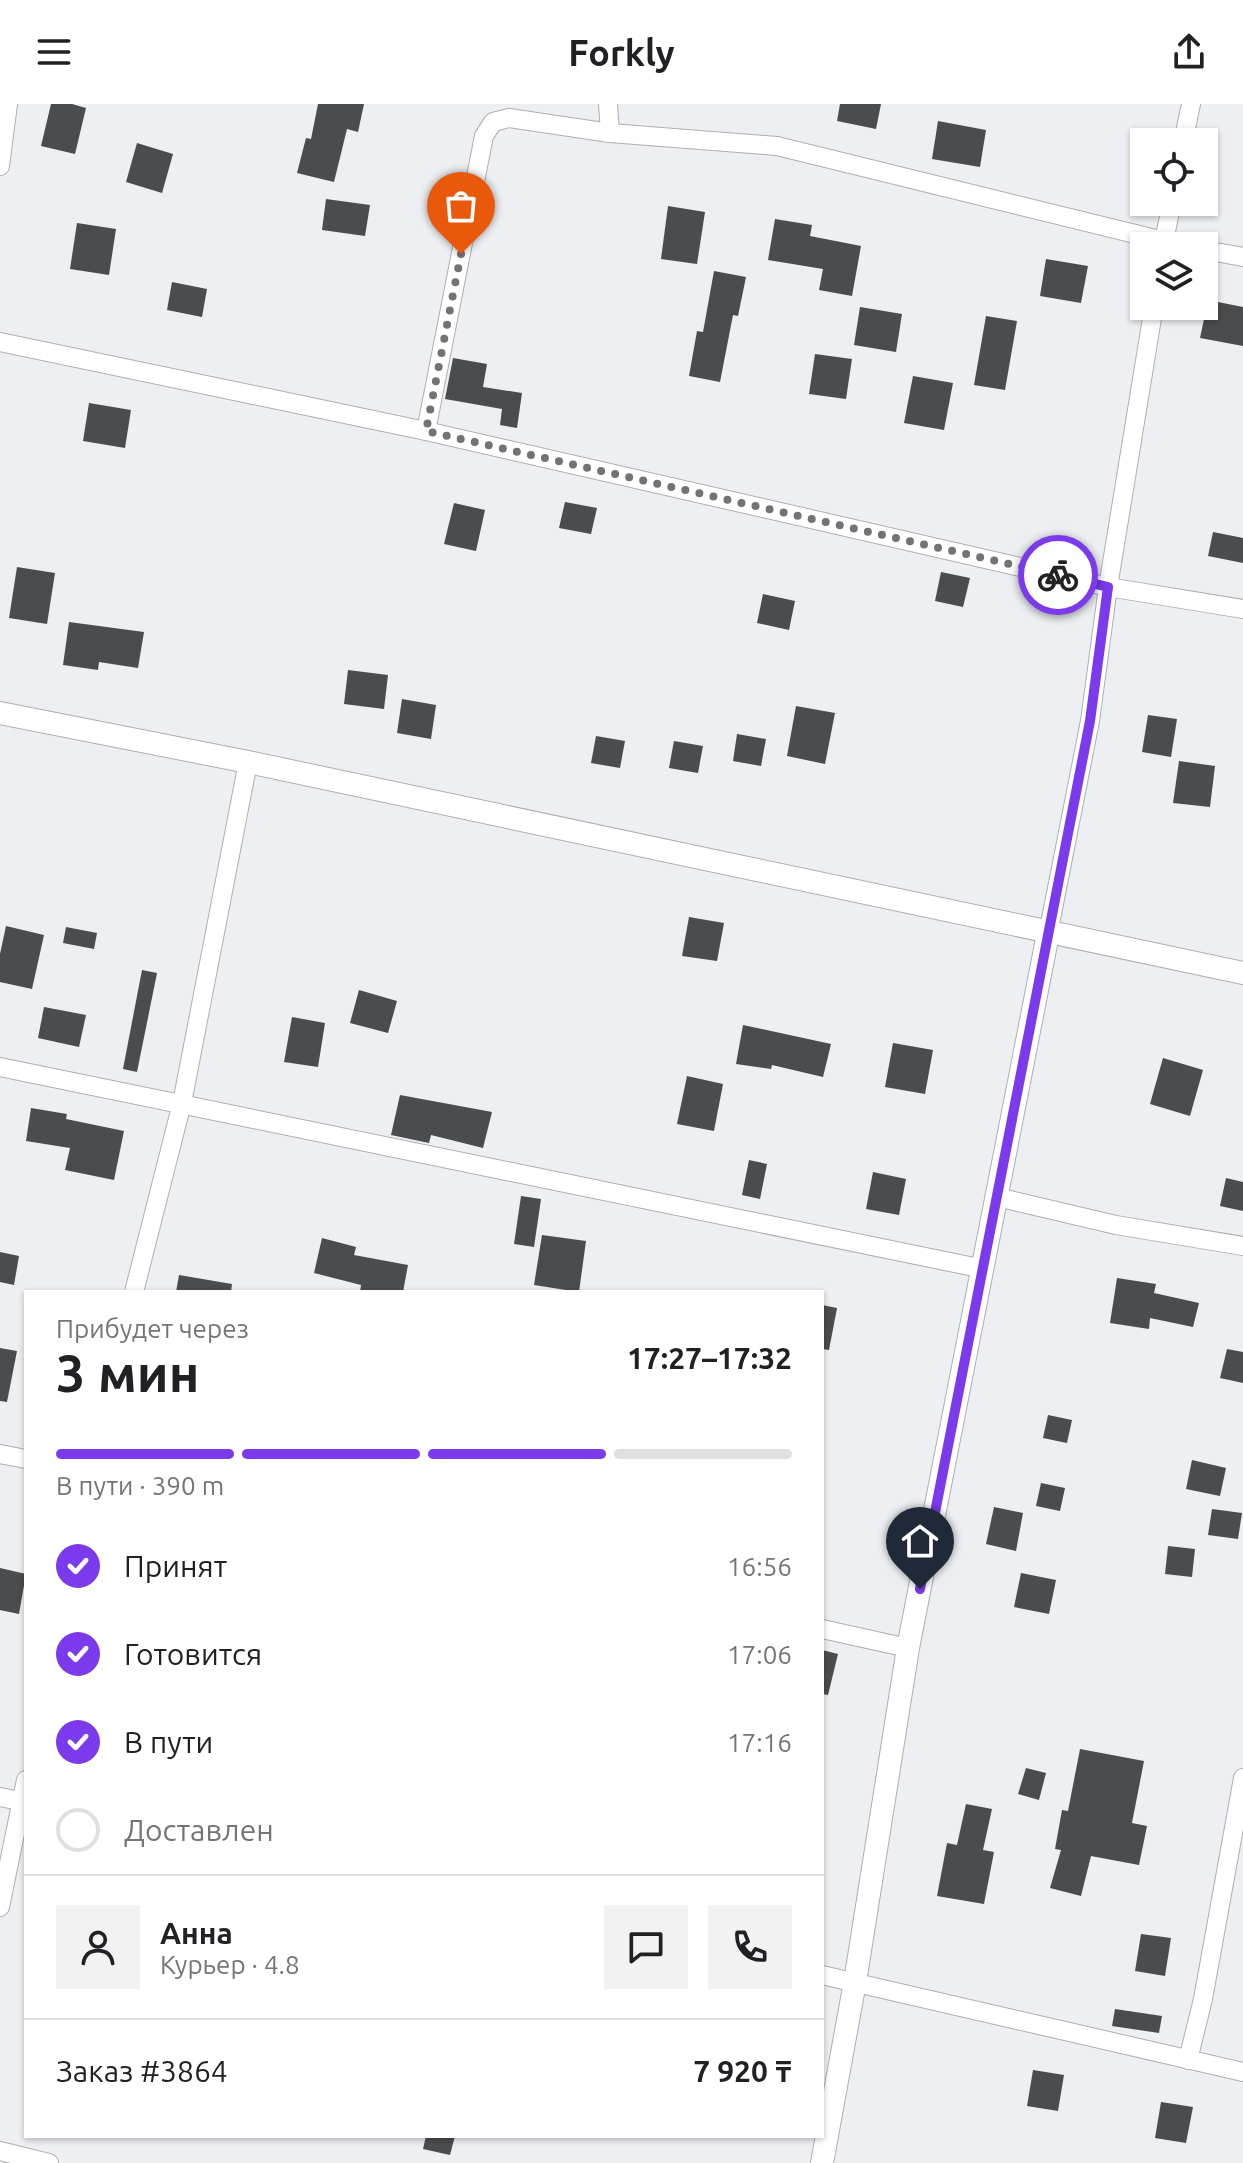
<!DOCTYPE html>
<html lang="ru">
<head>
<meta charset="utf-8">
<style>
	:root { --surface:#fff; --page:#f2f2f2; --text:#202124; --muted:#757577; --line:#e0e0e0; --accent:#7c3aed }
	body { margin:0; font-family:Ubuntu,sans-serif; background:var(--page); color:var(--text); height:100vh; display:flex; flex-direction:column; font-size:30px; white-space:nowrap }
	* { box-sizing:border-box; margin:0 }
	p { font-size:26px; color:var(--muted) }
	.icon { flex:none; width:44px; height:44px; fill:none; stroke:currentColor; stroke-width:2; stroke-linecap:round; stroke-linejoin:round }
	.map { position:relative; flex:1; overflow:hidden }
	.details { position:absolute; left:24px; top:1186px; width:800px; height:848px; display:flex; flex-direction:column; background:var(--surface); border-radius:0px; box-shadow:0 2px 6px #0004 }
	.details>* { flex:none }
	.tools { position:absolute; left:1130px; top:24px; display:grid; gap:16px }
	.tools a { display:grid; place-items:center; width:88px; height:88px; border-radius:0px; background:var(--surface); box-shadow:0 2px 6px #0004; font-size:40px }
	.pin { position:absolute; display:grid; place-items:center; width:68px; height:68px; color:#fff; margin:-82px -34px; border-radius:50% 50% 50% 0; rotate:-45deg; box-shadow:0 0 8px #0007 }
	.pin .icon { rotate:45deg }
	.courier { position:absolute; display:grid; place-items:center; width:80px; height:80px; margin:-40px; border:6px solid #7c3aed; border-radius:50%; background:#fff; color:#222; box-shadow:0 2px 10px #0007 }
	.overview em { font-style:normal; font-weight:700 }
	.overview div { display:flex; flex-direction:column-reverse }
	.overview { display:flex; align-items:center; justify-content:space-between; height:136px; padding:0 32px }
	h1 { font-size:52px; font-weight:700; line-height:60px }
	.bar { display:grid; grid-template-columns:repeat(4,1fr); gap:12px 8px; align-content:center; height:96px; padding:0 32px }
	.bar i { height:10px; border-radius:6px; background:var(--line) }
	.bar .active { background:var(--accent) }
	.bar p { grid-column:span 4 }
	.line { display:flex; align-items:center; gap:20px; padding:0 32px; border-top:2px solid var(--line) }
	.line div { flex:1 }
	.round { display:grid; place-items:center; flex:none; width:84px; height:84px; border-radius:0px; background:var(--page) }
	ol { padding:0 32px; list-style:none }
	li { display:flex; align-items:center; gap:24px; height:88px }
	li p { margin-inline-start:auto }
	li .icon { padding:8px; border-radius:50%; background:var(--accent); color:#fff; stroke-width:4 }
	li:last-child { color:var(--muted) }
	li i { width:44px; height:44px; border:4px solid var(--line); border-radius:50% }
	header { display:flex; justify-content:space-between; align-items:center; height:104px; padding:0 32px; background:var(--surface); font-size:36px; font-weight:700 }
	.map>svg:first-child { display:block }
	.building { fill:#4a4c4e }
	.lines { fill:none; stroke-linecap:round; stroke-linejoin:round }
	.minor-casing { stroke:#adafb2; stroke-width:20 }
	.tertiary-casing { stroke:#adafb2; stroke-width:24 }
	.minor { stroke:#fff; stroke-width:18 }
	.tertiary { stroke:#fff; stroke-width:22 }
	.done { stroke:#727375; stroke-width:8; stroke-dasharray:0 14.4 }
	.route { stroke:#7c3aed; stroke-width:10 }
</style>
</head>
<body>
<header><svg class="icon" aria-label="menu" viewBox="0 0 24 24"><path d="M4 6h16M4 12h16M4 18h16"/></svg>Forkly<svg class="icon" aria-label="share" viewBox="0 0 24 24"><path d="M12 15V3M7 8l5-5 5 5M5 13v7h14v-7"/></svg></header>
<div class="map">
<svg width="1243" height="2059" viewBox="0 0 1243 2059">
	<rect width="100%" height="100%" fill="#edeff2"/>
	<g class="building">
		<path d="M51,0H72L86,4L75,50L41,42Z"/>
		<path d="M318,0H364L358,28L347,25L334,78L297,69L306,34L311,35Z"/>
		<path d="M840,0H881L876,25L837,17Z"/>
		<path d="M938,17L986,26L980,63L932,55Z"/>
		<path d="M137,39L173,50L162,89L126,78Z"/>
		<path d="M326,95L370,101L365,132L322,126Z"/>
		<path d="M668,102L705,108L697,160L661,155Z"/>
		<path d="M775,115L812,121L810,132L861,142L852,192L819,186L823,165L768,156Z"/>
		<path d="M77,119L116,125L109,171L70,165Z"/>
		<path d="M1046,155L1088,162L1081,199L1040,192Z"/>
		<path d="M714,167L746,173L738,212L733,211L720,278L689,272L697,227L703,228Z"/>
		<path d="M172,178L207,185L202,213L167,206Z"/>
		<path d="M1208,196L1243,203V242L1200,234Z"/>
		<path d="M860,203L902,210L896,248L854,241Z"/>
		<path d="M986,212L1017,217L1005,286L974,281Z"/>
		<path d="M815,250L852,255L846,295L809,290Z"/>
		<path d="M453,254L487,260L483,283L522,289L517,324L500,321L502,305L445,295Z"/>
		<path d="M913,272L953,279L944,326L904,319Z"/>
		<path d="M89,299L131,306L125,344L83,337Z"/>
		<path d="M565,398L597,404L591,430L559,424Z"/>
		<path d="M454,399L485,406L476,447L444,440Z"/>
		<path d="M1213,428L1243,434V459L1208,452Z"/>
		<path d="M17,463L55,469L47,520L9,514Z"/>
		<path d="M941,468L970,474L963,503L935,497Z"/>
		<path d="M763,490L795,497L789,526L757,519Z"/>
		<path d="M69,518L144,528L138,564L99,558L98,566L63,561Z"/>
		<path d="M348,566L388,571L384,605L344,600Z"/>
		<path d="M402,595L436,601L431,635L397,629Z"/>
		<path d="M796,602L835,609L825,660L787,652Z"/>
		<path d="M1148,611L1177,615L1171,653L1142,648Z"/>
		<path d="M737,630L766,635L761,662L733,657Z"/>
		<path d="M596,632L625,637L620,664L591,659Z"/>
		<path d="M674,637L703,642L698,669L669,664Z"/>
		<path d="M1179,657L1215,662L1210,703L1173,699Z"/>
		<path d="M689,813L724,819L717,857L682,852Z"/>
		<path d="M6,822L44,831L32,885L0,878V850Z"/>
		<path d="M66,823L97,829L94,845L63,839Z"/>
		<path d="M142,866L157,869L137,968L123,965Z"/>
		<path d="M359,886L397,897L388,929L350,919Z"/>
		<path d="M44,903L86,911L79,943L38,934Z"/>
		<path d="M292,913L325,919L318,963L284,958Z"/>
		<path d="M743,921L831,940L823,973L772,961L771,965L736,960Z"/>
		<path d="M893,939L933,946L925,990L885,983Z"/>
		<path d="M1163,954L1203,966L1190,1012L1150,1000Z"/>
		<path d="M687,972L723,980L714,1027L677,1020Z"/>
		<path d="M400,991L492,1008L483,1044L431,1031L429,1039L391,1031Z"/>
		<path d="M31,1004L67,1010L66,1015L124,1027L114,1076L65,1066L70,1044L26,1037Z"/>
		<path d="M749,1056L767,1060L760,1095L742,1091Z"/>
		<path d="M873,1068L906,1075L899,1111L866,1105Z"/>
		<path d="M1226,1074L1243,1078V1107L1220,1102Z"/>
		<path d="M521,1092L541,1095L534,1143L514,1140Z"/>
		<path d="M542,1131L586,1137L579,1188L534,1181Z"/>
		<path d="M322,1134L356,1143L354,1151L408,1161L403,1188H360L361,1181L314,1169Z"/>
		<path d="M0,1148L19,1152L14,1181L0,1178Z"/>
		<path d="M179,1171L232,1180L231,1188H176Z"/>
		<path d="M1117,1174L1156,1180L1154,1189L1199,1199L1193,1223L1150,1214L1149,1225L1110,1219Z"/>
		<path d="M822,1201L837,1204L829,1246L822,1245Z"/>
		<path d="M0,1244L17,1247L7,1298L0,1297Z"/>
		<path d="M1227,1245L1243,1248V1279L1220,1274Z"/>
		<path d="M1048,1311L1072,1316L1067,1339L1043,1334Z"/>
		<path d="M1192,1356L1226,1364L1220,1392L1186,1385Z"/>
		<path d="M1041,1379L1065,1384L1060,1407L1036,1402Z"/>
		<path d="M994,1403L1023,1409L1016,1447L986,1440Z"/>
		<path d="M1212,1405L1242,1409L1238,1435L1208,1431Z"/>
		<path d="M1168,1442L1195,1445L1192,1473L1165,1470Z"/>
		<path d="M0,1464L26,1470L19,1510L0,1506Z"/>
		<path d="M1021,1469L1056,1476L1049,1510L1014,1503Z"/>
		<path d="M822,1546L838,1550L828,1591L822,1590Z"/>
		<path d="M1080,1645L1144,1657L1132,1719L1147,1722L1139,1761L1091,1752L1081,1792L1050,1784L1061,1746L1055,1745L1062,1706L1068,1707Z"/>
		<path d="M1026,1664L1046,1669L1039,1696L1018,1690Z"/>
		<path d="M966,1700L992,1705L983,1746L994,1748L984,1800L937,1792L947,1739L957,1741Z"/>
		<path d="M1141,1830L1171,1834L1165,1872L1135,1867Z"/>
		<path d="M1115,1905L1162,1912L1159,1929L1112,1922Z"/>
		<path d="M1033,1966L1064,1971L1058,2007L1027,2002Z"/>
		<path d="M1161,1998L1193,2003L1186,2039L1155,2034Z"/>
		<path d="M426,2032H455L450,2051L423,2045Z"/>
	</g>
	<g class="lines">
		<defs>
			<g id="minor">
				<path d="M608,0L610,29"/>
				<path d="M1183,38L1191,0"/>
				<path d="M0,62L8,0"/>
				<path d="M1163,142L1172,98"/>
				<path d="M1204,146L1243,153"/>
				<path d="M0,238L426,327L1108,483L1243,505"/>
				<path d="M426,327L484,32L493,18L509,14L610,29L777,42L1184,142"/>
				<path d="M1048,830L1090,617L1108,483L1154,202"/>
				<path d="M0,963L984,1165"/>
				<path d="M997,1093L1116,1121L1243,1142"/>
				<path d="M134,1188L182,999L248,658"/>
				<path d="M0,1350L26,1355"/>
				<path d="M822,1525L908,1544"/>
				<path d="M0,1693L26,1698"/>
				<path d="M0,1803L26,1676"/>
				<path d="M822,1871L1243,1968"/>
				<path d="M1188,1956L1203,1895L1243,1674"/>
				<path d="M0,2047L49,2059"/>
			</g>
			<g id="tertiary">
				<path d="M0,609L248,658L1243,869"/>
				<path d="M822,2059L855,1878L908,1544L1048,830"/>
			</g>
		</defs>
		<use href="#minor" class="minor-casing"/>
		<use href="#tertiary" class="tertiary-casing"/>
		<use href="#minor" class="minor"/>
		<use href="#tertiary" class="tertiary"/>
	</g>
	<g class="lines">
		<path class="done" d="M461,150L426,327L1058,471"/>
		<path class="route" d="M920,1485L1090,617L1108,483L1058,471"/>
	</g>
</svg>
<div class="tools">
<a><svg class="icon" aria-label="locate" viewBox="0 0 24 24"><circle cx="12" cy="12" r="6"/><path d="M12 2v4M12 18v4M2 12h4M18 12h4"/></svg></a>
<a><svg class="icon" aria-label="layers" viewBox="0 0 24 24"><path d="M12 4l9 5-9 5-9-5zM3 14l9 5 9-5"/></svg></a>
</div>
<div class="pin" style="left:461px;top:150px;background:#ea580c"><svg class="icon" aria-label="bag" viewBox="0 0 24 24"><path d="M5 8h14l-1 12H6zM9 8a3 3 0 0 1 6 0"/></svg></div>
<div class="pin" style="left:920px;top:1485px;background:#1f2937"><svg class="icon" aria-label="home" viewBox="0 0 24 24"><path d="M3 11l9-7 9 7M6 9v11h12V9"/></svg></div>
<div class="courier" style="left:1058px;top:471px"><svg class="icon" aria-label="bike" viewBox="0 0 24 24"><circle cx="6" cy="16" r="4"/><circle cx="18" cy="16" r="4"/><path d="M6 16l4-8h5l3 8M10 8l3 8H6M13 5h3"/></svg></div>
<section class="details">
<div class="overview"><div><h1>3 мин</h1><p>Прибудет через</p></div><em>17:27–17:32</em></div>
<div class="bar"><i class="active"></i><i class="active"></i><i class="active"></i><i></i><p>В пути · 390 m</p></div>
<ol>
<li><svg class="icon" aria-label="check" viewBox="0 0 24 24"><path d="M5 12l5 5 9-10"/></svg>Принят<p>16:56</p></li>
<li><svg class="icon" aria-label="check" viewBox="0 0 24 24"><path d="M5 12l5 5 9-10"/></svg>Готовится<p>17:06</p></li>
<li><svg class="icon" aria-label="check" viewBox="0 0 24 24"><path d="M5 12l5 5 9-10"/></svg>В пути<p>17:16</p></li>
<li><i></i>Доставлен</li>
</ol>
<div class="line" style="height:144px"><a class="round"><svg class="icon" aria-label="person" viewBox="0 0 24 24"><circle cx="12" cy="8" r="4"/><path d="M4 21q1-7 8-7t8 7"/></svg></a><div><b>Анна</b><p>Курьер · 4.8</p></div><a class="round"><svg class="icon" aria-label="chat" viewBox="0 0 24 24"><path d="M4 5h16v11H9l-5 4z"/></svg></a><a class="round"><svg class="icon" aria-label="phone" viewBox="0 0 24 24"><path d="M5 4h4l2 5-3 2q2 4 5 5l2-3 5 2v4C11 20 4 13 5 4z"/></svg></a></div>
<div class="line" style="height:104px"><div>Заказ #3864</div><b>7 920 ₸</b></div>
</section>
</div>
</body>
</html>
